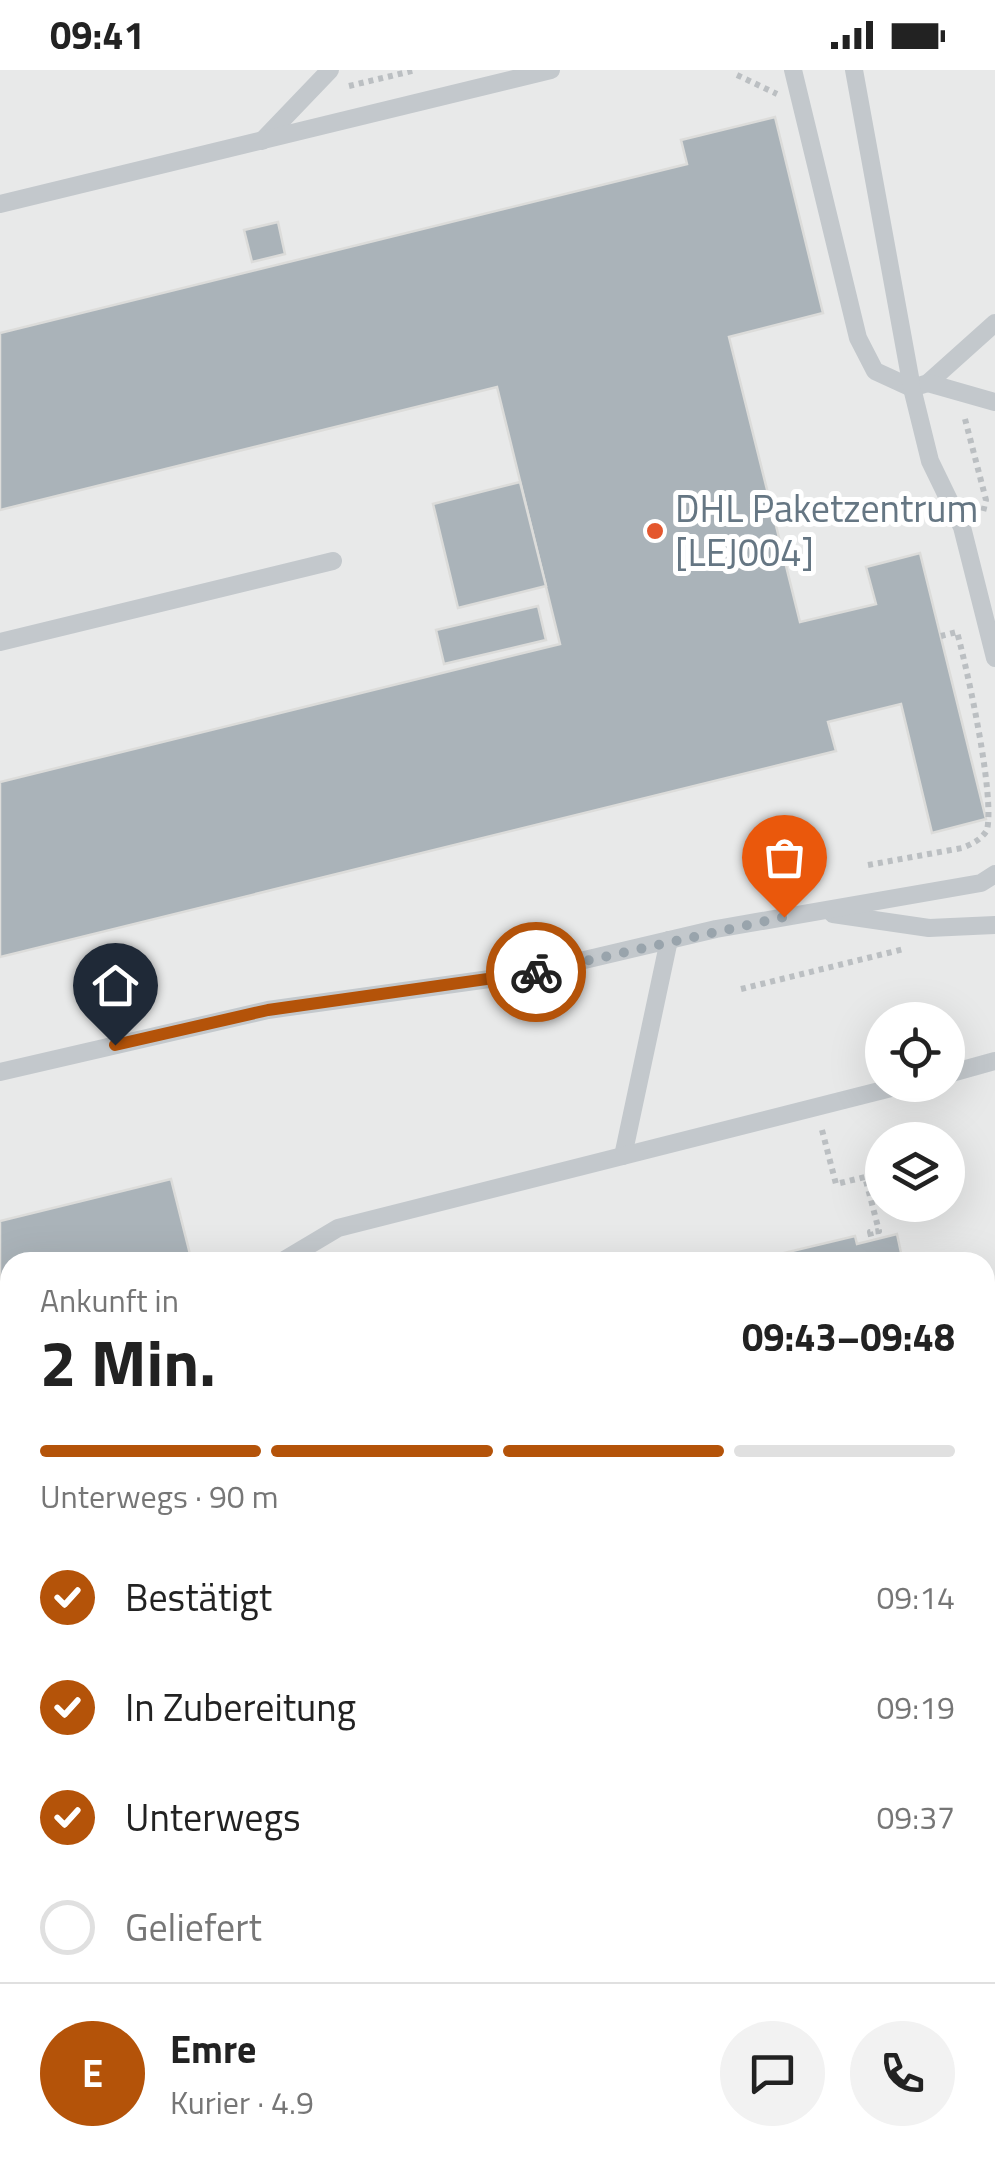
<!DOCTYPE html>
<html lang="de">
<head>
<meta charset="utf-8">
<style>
	:root { --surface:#fff; --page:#f2f2f2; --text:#222; --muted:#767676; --line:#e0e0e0; --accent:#b45309 }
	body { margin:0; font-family:"Titillium Web",sans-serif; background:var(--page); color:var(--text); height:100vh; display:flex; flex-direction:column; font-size:38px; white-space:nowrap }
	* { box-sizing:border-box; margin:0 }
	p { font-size:32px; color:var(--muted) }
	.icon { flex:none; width:55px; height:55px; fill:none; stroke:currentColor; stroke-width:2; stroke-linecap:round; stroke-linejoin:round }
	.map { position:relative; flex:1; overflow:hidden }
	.side { position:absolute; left:0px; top:1182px; width:995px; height:932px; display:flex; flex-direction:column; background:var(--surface); border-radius:30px 30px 0 0; box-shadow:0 10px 40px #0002 }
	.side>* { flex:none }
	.controls { position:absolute; left:865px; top:932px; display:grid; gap:20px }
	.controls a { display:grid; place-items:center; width:100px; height:100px; border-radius:50%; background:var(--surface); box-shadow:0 10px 40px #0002; font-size:50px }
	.pin { position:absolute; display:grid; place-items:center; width:85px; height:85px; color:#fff; margin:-102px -42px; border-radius:50% 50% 50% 0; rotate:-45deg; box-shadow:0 0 10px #0007 }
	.pin .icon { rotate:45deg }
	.courier { position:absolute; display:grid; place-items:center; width:100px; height:100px; margin:-50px; border:8px solid #b45309; border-radius:50%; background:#fff; color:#222; box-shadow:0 2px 12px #0007 }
	.summary em { font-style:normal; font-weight:700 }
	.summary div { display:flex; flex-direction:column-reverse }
	.summary { display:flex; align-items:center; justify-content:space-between; height:170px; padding:0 40px }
	h1 { font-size:65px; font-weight:700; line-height:75px }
	.bar { display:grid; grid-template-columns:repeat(4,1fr); gap:15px 10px; align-content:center; height:120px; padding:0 40px }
	.bar i { height:12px; border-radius:8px; background:var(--line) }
	.bar .on { background:var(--accent) }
	.bar p { grid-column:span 4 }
	.line { display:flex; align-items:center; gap:25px; padding:0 40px; border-top:2px solid var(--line) }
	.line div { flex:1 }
	.round { display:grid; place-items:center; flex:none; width:105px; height:105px; border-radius:52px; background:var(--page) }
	ol { padding:0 40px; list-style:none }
	li { display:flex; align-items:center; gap:30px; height:110px }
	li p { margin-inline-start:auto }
	li .icon { padding:10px; border-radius:50%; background:var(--accent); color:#fff; stroke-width:4 }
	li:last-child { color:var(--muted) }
	li i { width:55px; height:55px; border:5px solid var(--line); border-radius:50% }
	.status { display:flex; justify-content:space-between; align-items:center; height:70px; padding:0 50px; background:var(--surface); direction:ltr }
	.status svg { height:28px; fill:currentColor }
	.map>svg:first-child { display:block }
	.built { fill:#e8e9e9; fill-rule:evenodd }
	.building { fill:#aab3b9; stroke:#dcdcda; stroke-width:2.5 }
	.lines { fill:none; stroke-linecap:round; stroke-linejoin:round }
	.secondary-casing { stroke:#b3babf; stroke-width:58 }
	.path { stroke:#bbbfc2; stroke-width:6; stroke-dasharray:5 5; stroke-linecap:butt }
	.lane { stroke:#c3c8cc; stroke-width:18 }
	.secondary { stroke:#fff; stroke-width:52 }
	.done { stroke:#99a4ac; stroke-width:10; stroke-dasharray:0 18 }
	.route { stroke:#b45309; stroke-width:12 }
	.poi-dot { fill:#e4572e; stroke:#fff; stroke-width:4 }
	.labels { text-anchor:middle; stroke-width:10; stroke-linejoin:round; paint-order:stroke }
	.poi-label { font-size:38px; fill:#657683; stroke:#fff; text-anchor:start }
</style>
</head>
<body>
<div class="status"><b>09:41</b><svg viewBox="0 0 49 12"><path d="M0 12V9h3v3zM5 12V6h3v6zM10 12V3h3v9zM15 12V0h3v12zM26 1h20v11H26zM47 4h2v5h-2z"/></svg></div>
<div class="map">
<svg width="995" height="2114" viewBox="0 0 995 2114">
	<rect width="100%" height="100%" fill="#fafaf8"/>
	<path class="built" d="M0,0H995V2114H0ZM882,950H948V1015H882ZM882,1070H948V1135H882ZM10,1192H985V2105H10Z"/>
	<g class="building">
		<path d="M775,47L823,243L729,267L800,552L876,534L866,497L920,483L986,749L932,763L901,634L828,652L836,681L0,887V712L560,574L497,317L0,440V263L687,94L681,70Z"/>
		<path d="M278,152L285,184L252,192L244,160Z"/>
		<path d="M520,412L546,516L458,538L433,434Z"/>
		<path d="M538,536L546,570L444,594L436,560Z"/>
		<path d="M171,1109L192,1192H10V1255L0,1257V1151Z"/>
		<path d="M897,1164L903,1192H746L855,1166L857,1174Z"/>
		<path d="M10,1331V1716L0,1719V1334Z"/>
		<path d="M10,1828V1890L0,1893V1830Z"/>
		<path d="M321,2105H623L625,2114H323Z"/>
	</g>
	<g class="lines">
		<defs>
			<g id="secondary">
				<path d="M985,2014L995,1989"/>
				<path d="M958,2114L960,2105"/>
			</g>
		</defs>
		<use href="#secondary" class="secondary-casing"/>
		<g class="path">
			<path d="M737,5L777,24"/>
			<path d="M349,16L416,0"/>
			<path d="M965,349L986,430L983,442"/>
			<path d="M868,795L962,778C972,774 981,770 987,760C995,726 968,602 957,562L941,566"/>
			<path d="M741,919L904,879"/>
			<path d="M822,1060L836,1114L865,1107L879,1161L870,1162L872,1170"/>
			<path d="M985,1838L995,1836"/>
			<path d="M985,1925L995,1902"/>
			<path d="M0,2109L4,2114"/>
		</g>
		<g class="lane">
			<path d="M793,0L858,268L875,301L912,318L928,313L995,253"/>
			<path d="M854,0L912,318L930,391L962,457L995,588"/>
			<path d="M262,71L330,0"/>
			<path d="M0,134L551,0"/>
			<path d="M928,313L995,332"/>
			<path d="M0,572L333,491"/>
			<path d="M833,844L929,858L995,855"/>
			<path d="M0,1002L268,940L525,904L716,859L981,813L995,804"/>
			<path d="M948,1004L995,991"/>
			<path d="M623,1086L669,870"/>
			<path d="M281,1192L338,1158L903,1015"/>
			<path d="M0,1989L10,2002"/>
			<path d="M92,2105L100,2114"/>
		</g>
		<use href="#secondary" class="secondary"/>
	</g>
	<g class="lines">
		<path class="done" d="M536,902L784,847"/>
		<path class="route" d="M115,975L268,940L536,902"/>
	</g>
	<circle class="poi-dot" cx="655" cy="461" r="10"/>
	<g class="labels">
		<g class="poi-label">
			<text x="675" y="452">DHL Paketzentrum<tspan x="675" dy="44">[LEJ004]</tspan></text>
		</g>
	</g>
</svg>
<div class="controls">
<a><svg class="icon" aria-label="locate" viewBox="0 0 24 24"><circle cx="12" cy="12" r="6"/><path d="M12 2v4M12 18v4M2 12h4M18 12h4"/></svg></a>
<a><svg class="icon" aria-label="layers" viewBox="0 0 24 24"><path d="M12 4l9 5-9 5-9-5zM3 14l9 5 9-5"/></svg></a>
</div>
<div class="pin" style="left:784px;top:847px;background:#ea580c"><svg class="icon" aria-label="bag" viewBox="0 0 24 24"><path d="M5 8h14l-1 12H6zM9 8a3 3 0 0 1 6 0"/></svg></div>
<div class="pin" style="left:115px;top:975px;background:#1f2937"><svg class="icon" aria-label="home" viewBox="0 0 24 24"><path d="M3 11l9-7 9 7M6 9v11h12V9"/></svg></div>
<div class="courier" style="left:536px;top:902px"><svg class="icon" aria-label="bike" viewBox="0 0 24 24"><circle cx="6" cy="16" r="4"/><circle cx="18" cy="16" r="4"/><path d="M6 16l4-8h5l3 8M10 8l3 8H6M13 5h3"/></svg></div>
<section class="side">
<div class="summary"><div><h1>2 Min.</h1><p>Ankunft in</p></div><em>09:43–09:48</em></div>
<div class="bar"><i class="on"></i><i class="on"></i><i class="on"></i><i></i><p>Unterwegs · 90 m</p></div>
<ol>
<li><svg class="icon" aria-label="check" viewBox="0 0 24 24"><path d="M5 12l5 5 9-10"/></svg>Bestätigt<p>09:14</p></li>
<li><svg class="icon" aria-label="check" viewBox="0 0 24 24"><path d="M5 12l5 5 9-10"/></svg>In Zubereitung<p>09:19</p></li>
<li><svg class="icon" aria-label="check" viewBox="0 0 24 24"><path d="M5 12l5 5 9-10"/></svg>Unterwegs<p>09:37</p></li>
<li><i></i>Geliefert</li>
</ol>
<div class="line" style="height:180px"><b class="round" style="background:var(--accent);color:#fff">E</b><div><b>Emre</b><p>Kurier · 4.9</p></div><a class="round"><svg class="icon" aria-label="chat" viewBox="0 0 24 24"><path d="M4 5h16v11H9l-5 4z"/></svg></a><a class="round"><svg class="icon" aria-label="phone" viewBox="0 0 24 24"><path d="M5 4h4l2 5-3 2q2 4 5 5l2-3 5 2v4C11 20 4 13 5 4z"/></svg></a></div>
</section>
</div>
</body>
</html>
